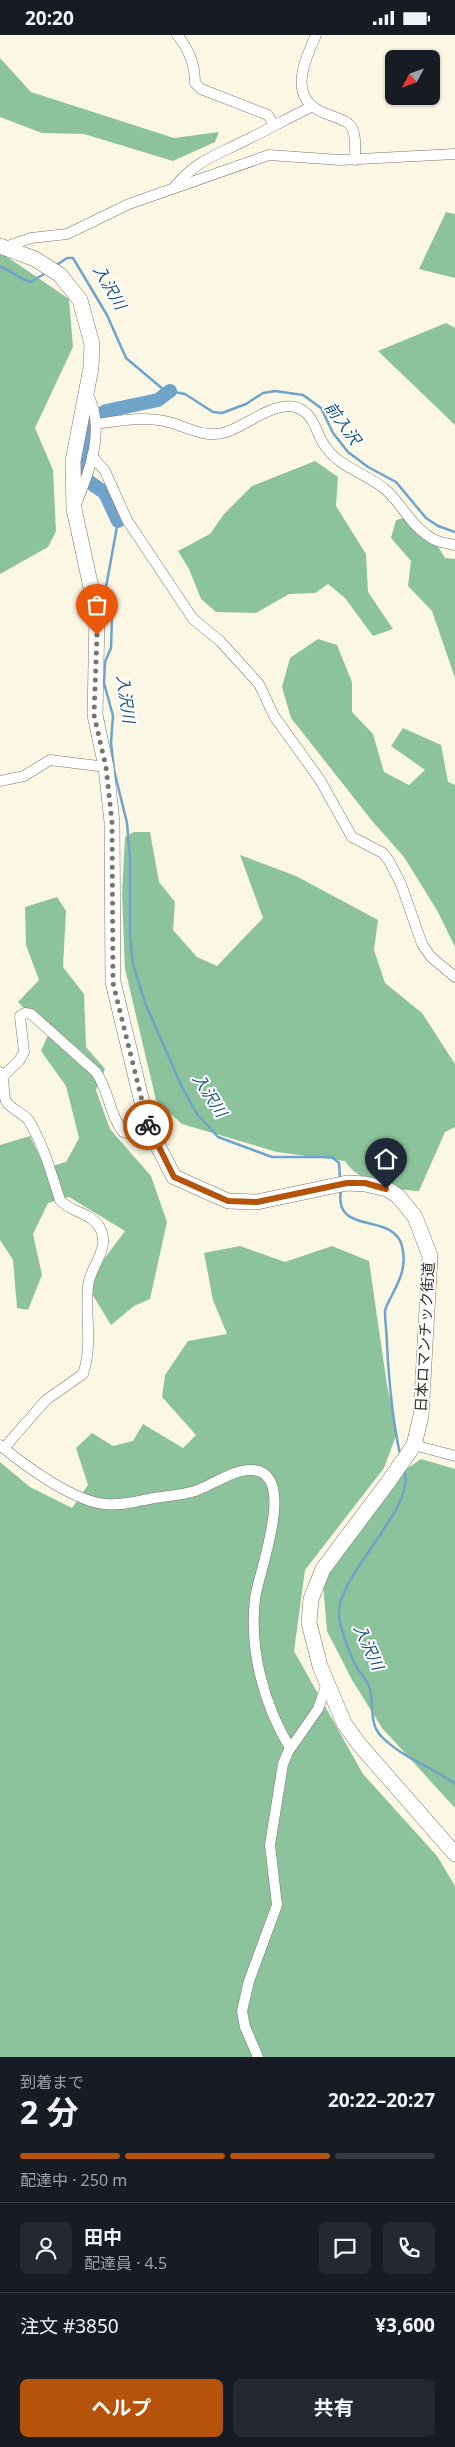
<!DOCTYPE html>
<html lang="ja">
<head>
<meta charset="utf-8">
<style>
	:root { --surface:#171b24; --page:#242831; --text:#f1f3f6; --muted:#9ea1a6; --line:#363941; --accent:#b45309 }
	body { margin:0; font-family:"Noto Sans","Noto Sans JP",sans-serif; background:var(--page); color:var(--text); height:100vh; display:flex; flex-direction:column; font-size:19px; white-space:nowrap }
	* { box-sizing:border-box; margin:0 }
	p { font-size:16px; color:var(--muted) }
	.icon { flex:none; width:28px; height:28px; fill:none; stroke:currentColor; stroke-width:2; stroke-linecap:round; stroke-linejoin:round }
	.map { position:relative; height:2022px; overflow:hidden }
	.panel { display:flex; flex-direction:column; background:var(--surface); flex:1 }
	.panel>* { flex:none }
	.needle { width:32px; rotate:229deg }
	.controls { position:absolute; left:385px; top:15px; display:grid; gap:10px }
	.controls a { display:grid; place-items:center; width:55px; height:55px; border-radius:8px; background:var(--surface); box-shadow:0 1px 4px #0004; font-size:25px }
	.pin { position:absolute; display:grid; place-items:center; width:42px; height:42px; color:#fff; margin:-51px -21px; border-radius:50% 50% 50% 0; rotate:-45deg; box-shadow:0 0 5px #0007 }
	.pin .icon { rotate:45deg }
	.courier { position:absolute; display:grid; place-items:center; width:50px; height:50px; margin:-25px; border:4px solid #b45309; border-radius:50%; background:#fff; color:#222; box-shadow:0 1px 6px #0007 }
	.overview em { font-style:normal; font-weight:700 }
	.overview div { display:flex; flex-direction:column-reverse }
	.overview { display:flex; align-items:center; justify-content:space-between; height:85px; padding:0 20px }
	h1 { font-size:32px; font-weight:700; line-height:38px }
	.bar { display:grid; grid-template-columns:repeat(4,1fr); gap:8px 5px; align-content:center; height:60px; padding:0 20px }
	.bar i { height:6px; border-radius:4px; background:var(--line) }
	.bar .active { background:var(--accent) }
	.bar p { grid-column:span 4 }
	.line { display:flex; align-items:center; gap:12px; padding:0 20px; border-top:1px solid var(--line) }
	.line div { flex:1 }
	.round { display:grid; place-items:center; flex:none; width:52px; height:52px; border-radius:8px; background:var(--page) }
	.primary-button { display:flex; gap:10px; margin-top:auto; padding:10px 20px }
	.primary-button a { flex:1; height:58px; border-radius:8px; background:var(--accent); color:#fff; font-size:20px; font-weight:700; line-height:58px; text-align:center }
	.primary-button a+a { background:var(--page); color:var(--text) }
	.status { display:flex; justify-content:space-between; align-items:center; height:35px; padding:0 25px; background:var(--surface); direction:ltr }
	.status svg { height:14px; fill:currentColor }
	.map>svg:first-child { display:block }
	.forest { fill:#8dc39c }
	.lines { fill:none; stroke-linecap:round; stroke-linejoin:round }
	.stream { stroke:#70a3ca; stroke-width:2.5 }
	.river { stroke:#70a3ca; stroke-width:14 }
	.minor-casing { stroke:#7a7766; stroke-width:11 }
	.highway-casing { stroke:#7a7766; stroke-width:16 }
	.minor { stroke:#fff; stroke-width:10 }
	.highway { stroke:#fff; stroke-width:15 }
	.done { stroke:#78766b; stroke-width:5; stroke-dasharray:0 9 }
	.route { stroke:#b45309; stroke-width:6 }
	.labels { text-anchor:middle; stroke-width:4; stroke-linejoin:round; paint-order:stroke }
	.street-label { font-size:15px; fill:#323029; stroke:#fff }
	.water-label { font-size:16px; font-style:italic; fill:#1b547c; stroke:#fff }
</style>
</head>
<body>
<div class="status"><b>20:20</b><svg viewBox="0 0 49 12"><path d="M0 12V9h3v3zM5 12V6h3v6zM10 12V3h3v9zM15 12V0h3v12zM26 1h20v11H26zM47 4h2v5h-2z"/></svg></div>
<div class="map">
<svg width="455" height="2022" viewBox="0 0 455 2022">
	<rect width="100%" height="100%" fill="#fbf7e5"/>
	<g class="forest">
		<path d="M0,23L31,57L174,103L219,97L215,107L173,126L84,99L42,98L0,82Z"/>
		<path d="M446,177L455,179V243L419,234Z"/>
		<path d="M0,217L69,264L73,312L35,393L53,435L56,496L48,512L0,539Z"/>
		<path d="M446,288L455,293V390L378,316Z"/>
		<path d="M315,426L338,442L336,471L366,519L368,557L393,594L373,601L345,563L328,549L315,558L289,559L256,578L216,577L201,564L189,534L178,516L210,499L224,479L252,451Z"/>
		<path d="M414,480L431,500L445,523L455,524V643L432,576L408,551L411,526L391,503L396,485Z"/>
		<path d="M318,604L337,610L352,647V677L373,699L384,737L409,750L425,735L391,711L403,693L441,710L448,747L455,750V912L438,877L404,822L373,787L291,683L282,652L290,623Z"/>
		<path d="M134,797H150L159,847L175,867L173,895L197,922L217,931L263,883L240,820L296,841L378,885L374,915L385,948L422,978L455,1029V1092L445,1097L419,1156C394,1155 359,1148 345,1126L277,1117L182,1089L156,1065L125,934L122,859L125,802Z"/>
		<path d="M57,862L66,876L63,932L84,959L86,1012L105,1034L96,1055L110,1094L151,1141L167,1187L150,1264L134,1271L111,1290L92,1259L95,1236L125,1196L69,1162L48,1168L33,1199L42,1240L28,1275L17,1273L13,1225L0,1205V1110L30,1101L45,1133L66,1127L79,1103L66,1051L41,1016L49,998L18,967L39,945L26,910L25,872Z"/>
		<path d="M240,1211L285,1227L332,1211L369,1226L387,1350L397,1398L384,1433L305,1535L294,1616L363,1739L437,1821L455,1851V2022H0V1427L30,1452L72,1473L88,1450L76,1413L92,1398L113,1411L133,1406L143,1389L183,1413L196,1400L162,1362L165,1340L188,1306L227,1299L213,1265L204,1218Z"/>
		<path d="M421,1424L455,1434V1773L382,1693L352,1645L327,1596L323,1548L389,1446Z"/>
	</g>
	<g class="lines">
		<g class="stream">
			<path d="M58,229L67,223H73L107,280L126,323L164,355L185,359L213,377L222,378L246,369L263,358L275,356L303,360L321,373L333,398L348,417L368,432L396,447L426,483L438,491L455,497"/>
			<path d="M0,232C12,235 19,244 30,247L46,238"/>
			<path d="M118,486L106,552L112,581L111,613L105,627L104,648L113,681L111,707L114,735L127,788L130,824V901L133,929L145,968L182,1052L197,1079L218,1102L272,1122H332L339,1128L340,1142"/>
			<path d="M341,1155C333,1202 393,1176 402,1211C407,1231 400,1245 391,1262C389,1266 386,1271 385,1276C385,1287 387,1299 387,1310C389,1347 392,1383 400,1419"/>
			<path d="M404,1436C418,1468 344,1534 339,1574C337,1587 350,1619 356,1631C360,1638 366,1644 369,1651C375,1667 368,1688 381,1701C402,1723 431,1731 455,1749"/>
		</g>
		<path class="river" d="M118,486L105,458L88,446L79,433L88,387L106,376L158,365L170,356"/>
		<defs>
			<g id="minor">
				<path d="M177,0C189,14 195,29 195,48L201,54L268,80L274,90"/>
				<path d="M316,0C304,27 288,62 322,77C330,81 345,84 350,90C357,98 355,115 355,125"/>
				<path d="M176,150C199,124 215,121 244,106C267,95 288,83 311,72"/>
				<path d="M5,212L31,203L67,199L129,169L269,120L340,125L455,119"/>
				<path d="M96,389C117,386 143,381 164,386C184,390 202,403 223,398C245,393 277,362 300,374C315,381 316,399 325,411C339,432 367,439 386,455C401,468 410,489 427,500C435,507 445,508 455,510"/>
				<path d="M92,421L105,436L127,485L193,584L220,606L259,649L274,681L320,745L352,802L383,818L389,826L401,849L422,909L431,922L455,942"/>
				<path d="M76,469C90,436 107,390 86,357"/>
				<path d="M0,746L24,741L50,725L106,732"/>
				<path d="M0,1037C6,1045 2,1057 6,1066C11,1075 24,1078 29,1086C44,1111 51,1138 60,1165C71,1178 91,1177 100,1193C111,1214 90,1231 88,1251C85,1282 93,1310 83,1339L46,1365L4,1413"/>
				<path d="M3,1041L19,1026L24,1017L20,981L25,978L31,979L96,1037C109,1055 109,1079 123,1097L137,1101L152,1100"/>
				<path d="M0,1410C25,1431 73,1466 105,1469C122,1471 137,1466 154,1463C167,1461 182,1460 195,1456C213,1450 233,1434 252,1435C299,1437 258,1538 255,1564C249,1615 264,1670 290,1713"/>
				<path d="M414,1410L455,1421"/>
				<path d="M258,2022L245,1992L242,1976L249,1946L277,1870L270,1810L283,1729L288,1717L318,1674L327,1648"/>
			</g>
			<path id="highway" d="M0,211L35,224L60,240L80,265L92,309L91,333L73,426L74,474L97,580L95,680L106,732L112,787L113,947L148,1092L174,1142L228,1166L257,1167L347,1148L365,1149L387,1154L398,1161L415,1182L430,1221L421,1381L414,1410L389,1446L323,1534L311,1564L309,1588L320,1631L344,1688L358,1708L455,1819"/>
		</defs>
		<use href="#minor" class="minor-casing"/>
		<use href="#highway" class="highway-casing"/>
		<use href="#minor" class="minor"/>
		<use href="#highway" class="highway"/>
	</g>
	<g class="lines">
		<path class="done" d="M97,600L94,680L106,732L112,787L113,948L148,1090"/>
		<path class="route" d="M148,1090L174,1142L228,1166L257,1167L347,1148H365L386,1154"/>
	</g>
	<g class="labels">
		<g class="street-label">
			<text transform="translate(425 1302) rotate(-87)" y="5">日本ロマンチック街道</text>
		</g>
		<g class="water-label">
			<text transform="translate(110 252) rotate(60)" y="6">入沢川</text>
			<text transform="translate(343 388) rotate(54)" y="6">前入沢</text>
			<text transform="translate(126 664) rotate(82)" y="6">入沢川</text>
			<text transform="translate(210 1060) rotate(57)" y="6">入沢川</text>
			<text transform="translate(369 1612) rotate(65)" y="6">入沢川</text>
		</g>
	</g>
</svg>
<div class="controls">
<a><svg class="needle" viewBox="-14 -14 28 28"><path d="M0-13l5 13h-10z" fill="#e53935"/><path d="M0 13l5-13h-10z" fill="#9ea1a6"/></svg></a>
</div>
<div class="pin" style="left:97px;top:600px;background:#ea580c"><svg class="icon" aria-label="bag" viewBox="0 0 24 24"><path d="M5 8h14l-1 12H6zM9 8a3 3 0 0 1 6 0"/></svg></div>
<div class="pin" style="left:386px;top:1154px;background:#1f2937"><svg class="icon" aria-label="home" viewBox="0 0 24 24"><path d="M3 11l9-7 9 7M6 9v11h12V9"/></svg></div>
<div class="courier" style="left:148px;top:1090px"><svg class="icon" aria-label="bike" viewBox="0 0 24 24"><circle cx="6" cy="16" r="4"/><circle cx="18" cy="16" r="4"/><path d="M6 16l4-8h5l3 8M10 8l3 8H6M13 5h3"/></svg></div>
</div>
<section class="panel">
<div class="overview"><div><h1>2 分</h1><p>到着まで</p></div><em>20:22–20:27</em></div>
<div class="bar"><i class="active"></i><i class="active"></i><i class="active"></i><i></i><p>配達中 · 250 m</p></div>
<div class="line" style="height:90px"><a class="round"><svg class="icon" aria-label="person" viewBox="0 0 24 24"><circle cx="12" cy="8" r="4"/><path d="M4 21q1-7 8-7t8 7"/></svg></a><div><b>田中</b><p>配達員 · 4.5</p></div><a class="round"><svg class="icon" aria-label="chat" viewBox="0 0 24 24"><path d="M4 5h16v11H9l-5 4z"/></svg></a><a class="round"><svg class="icon" aria-label="phone" viewBox="0 0 24 24"><path d="M5 4h4l2 5-3 2q2 4 5 5l2-3 5 2v4C11 20 4 13 5 4z"/></svg></a></div>
<div class="line" style="height:65px"><div>注文 #3850</div><b>¥3,600</b></div>
<div class="primary-button"><a>ヘルプ</a><a>共有</a></div>
</section>
</body>
</html>
